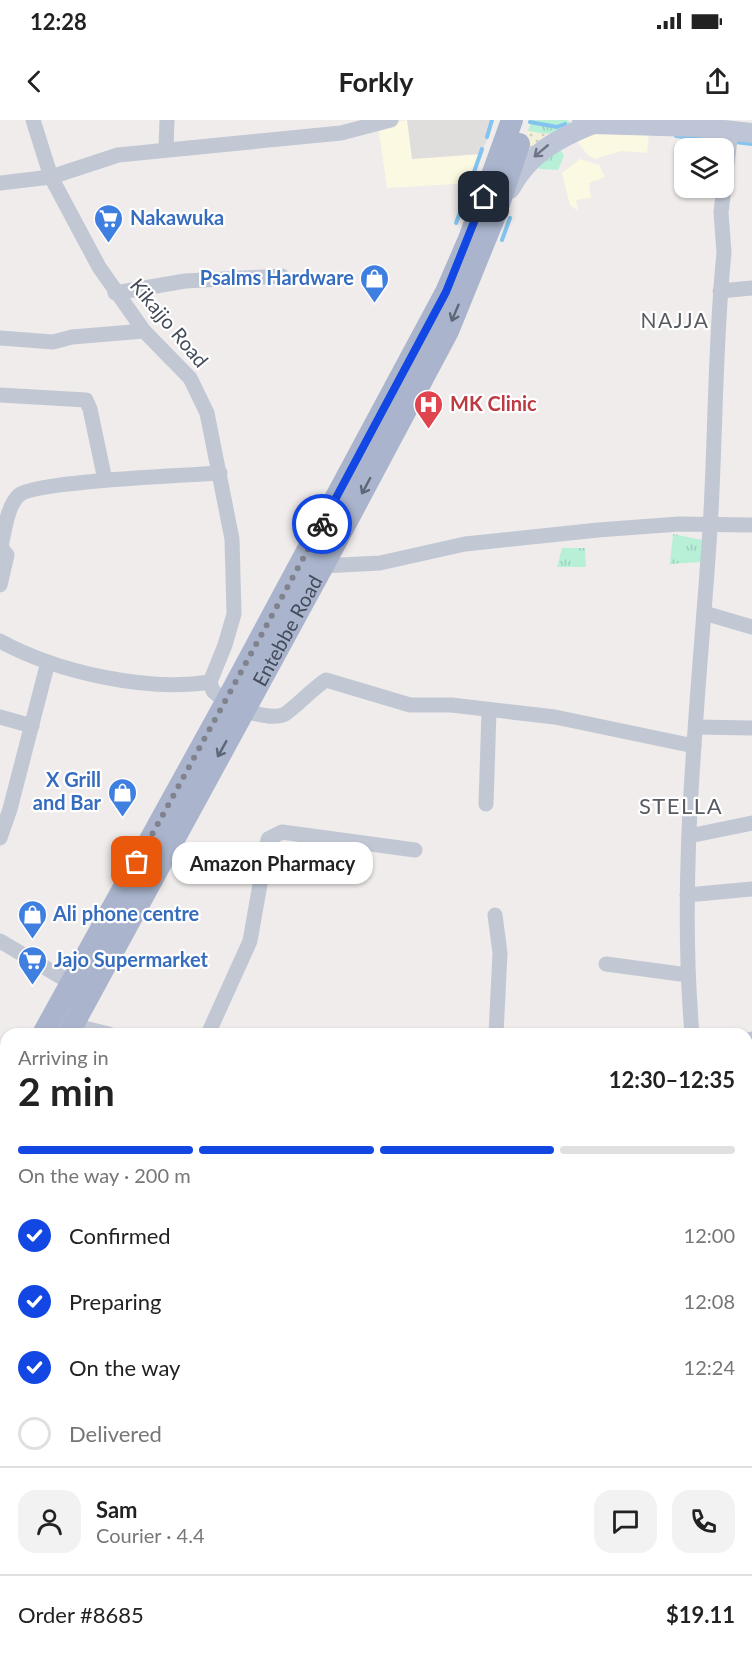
<!DOCTYPE html>
<html lang="en">
<head>
<meta charset="utf-8">
<style>
	:root { --surface:#fff; --page:#f2f2f2; --text:#222; --muted:#767676; --line:#e0e0e0; --accent:#1247e3 }
	body { margin:0; font-family:Lato,sans-serif; background:var(--page); color:var(--text); height:100vh; display:flex; flex-direction:column; font-size:22px; white-space:nowrap }
	* { box-sizing:border-box; margin:0 }
	p { font-size:20px; color:var(--muted) }
	.icon { flex:none; width:33px; height:33px; fill:none; stroke:currentColor; stroke-width:2; stroke-linecap:round; stroke-linejoin:round }
	.map { position:relative; flex:1; overflow:hidden }
	.drawer { position:absolute; left:0px; top:908px; width:753px; height:638px; display:flex; flex-direction:column; background:var(--surface); border-radius:18px 18px 0 0; box-shadow:0 2px 4px #0004 }
	.drawer>* { flex:none }
	.buttons { position:absolute; left:674px; top:18px; display:grid; gap:12px }
	.buttons a { display:grid; place-items:center; width:60px; height:60px; border-radius:12px; background:var(--surface); box-shadow:0 2px 4px #0004; font-size:30px }
	.pin { position:absolute; display:grid; place-items:center; width:51px; height:51px; color:#fff; margin:-26px; border-radius:12px; box-shadow:0 3px 9px #0006 }
	.courier { position:absolute; display:grid; place-items:center; width:60px; height:60px; margin:-30px; border:4px solid #1247e3; border-radius:50%; background:#fff; color:#222; box-shadow:0 2px 8px #0007 }
	.bubble { position:absolute; height:42px; border-radius:18px; background:var(--surface); box-shadow:0 2px 4px #0004; font-size:20px; font-weight:700; line-height:42px; text-align:center }
	.headline em { font-style:normal; font-weight:700 }
	.headline div { display:flex; flex-direction:column-reverse }
	.headline { display:flex; align-items:center; justify-content:space-between; height:102px; padding:0 18px }
	h1 { font-size:39px; font-weight:700; line-height:45px }
	.bar { display:grid; grid-template-columns:repeat(4,1fr); gap:9px 6px; align-content:center; height:72px; padding:0 18px }
	.bar i { height:8px; border-radius:4px; background:var(--line) }
	.bar .on { background:var(--accent) }
	.bar p { grid-column:span 4 }
	.line { display:flex; align-items:center; gap:15px; padding:0 18px; border-top:2px solid var(--line) }
	.line div { flex:1 }
	.round { display:grid; place-items:center; flex:none; width:63px; height:63px; border-radius:18px; background:var(--page) }
	ol { padding:0 18px; list-style:none }
	li { display:flex; align-items:center; gap:18px; height:66px }
	li p { margin-inline-start:auto }
	li .icon { padding:6px; border-radius:50%; background:var(--accent); color:#fff; stroke-width:4 }
	li:last-child { color:var(--muted) }
	li i { width:33px; height:33px; border:3px solid var(--line); border-radius:50% }
	.status { display:flex; justify-content:space-between; align-items:center; height:42px; padding:0 30px; background:var(--surface); direction:ltr }
	.status svg { height:16px; fill:currentColor }
	header { display:flex; justify-content:space-between; align-items:center; height:78px; padding:0 18px; background:var(--surface); font-size:27px; font-weight:700 }
	.map>svg:first-child { display:block }
	.commercial { fill:#fcf9e2 }
	.education { fill:#e0dddd }
	.grass { fill:url(#grass-tufts) }
	.sand { fill:url(#sand-dots) }
	.lines { fill:none; stroke-linecap:round; stroke-linejoin:round }
	.stream { stroke:#82c4ef; stroke-width:4 }
	.street { stroke:#c1c8d4; stroke-width:15 }
	.secondary { stroke:#bdc5d6; stroke-width:20 }
	.primary { stroke:#aab5cd; stroke-width:22 }
	.oneway { stroke:#6e7685 }
	.oneway2 { stroke:#5e6677 }
	.done { stroke:#80838d; stroke-width:6; stroke-dasharray:0 10.8 }
	.route { stroke:#1247e3; stroke-width:8 }
	.labels { text-anchor:middle; stroke-width:4.5; stroke-linejoin:round; paint-order:stroke }
	.shop-label { font-size:20px; font-weight:bold; fill:#366cbe; stroke:#fff; text-anchor:start }
	.street-label { font-size:20px; fill:#444b5a; stroke:#fff }
	.health-label { font-size:20px; font-weight:bold; fill:#be3a42; stroke:#fff; text-anchor:start }
	.neighbourhood-label { font-size:21px; letter-spacing:1.5px; fill:#585b61; stroke:#fff }
	.quarter-label { font-size:22px; letter-spacing:1.5px; fill:#585b61; stroke:#fff }
</style>
</head>
<body>
<div class="status"><b>12:28</b><svg viewBox="0 0 49 12"><path d="M0 12V9h3v3zM5 12V6h3v6zM10 12V3h3v9zM15 12V0h3v12zM26 1h20v11H26zM47 4h2v5h-2z"/></svg></div>
<header><svg class="icon" aria-label="back" viewBox="0 0 24 24"><path d="M15 5l-7 7 7 7"/></svg>Forkly<svg class="icon" aria-label="share" viewBox="0 0 24 24"><path d="M12 15V3M7 8l5-5 5 5M5 13v7h14v-7"/></svg></header>
<div class="map">
<svg width="752" height="1544" viewBox="0 0 752 1544">
	<defs>
		<pattern id="grass-tufts" width="24" height="20" patternUnits="userSpaceOnUse" patternTransform="scale(1.5)"><rect width="24" height="20" fill="#b7f0d7"/><path d="M3 7l-1-3M5 7V3M7 7l1-3M15 17l-1-3M17 17v-4M19 17l1-3" fill="none" stroke="#9fcfbb"/></pattern>
		<pattern id="sand-dots" width="8" height="8" patternUnits="userSpaceOnUse" patternTransform="scale(1.5)"><rect width="8" height="8" fill="#f2efdb"/><path d="M2 2h.1M6 6h.1" fill="none" stroke="#d1cebe" stroke-width="1.8" stroke-linecap="round"/></pattern>
	</defs>
	<rect width="100%" height="100%" fill="#efeceb"/>
	<g class="commercial">
		<path d="M408,0L413,39L480,34L472,63L387,68L378,5Z"/>
		<path d="M601,13H649L647,33L621,31L595,39L588,35L576,20Z"/>
		<path d="M580,39L599,45L605,57L589,63L591,78L576,80L578,91L570,85L562,53Z"/>
	</g>
	<path class="education" d="M407,0H491L488,18L480,34L412,39Z"/>
	<g class="grass">
		<path d="M532,0H567L573,5C556,14 547,16 528,11Z"/>
		<path d="M559,27L564,36L558,50L540,49L534,44Z"/>
		<path d="M673,414L702,420L701,442L670,444Z"/>
		<path d="M562,428H585L586,447H557Z"/>
	</g>
	<path class="sand" d="M528,11L553,15L522,33Z"/>
	<g class="lines">
		<g class="stream">
			<path d="M530,2L557,7L565,4"/>
			<path d="M676,16L720,21"/>
			<path d="M487,17L492,0"/>
			<path d="M735,22L752,24"/>
			<path d="M474,52L482,29"/>
			<path d="M456,103L469,68"/>
			<path d="M502,120L510,98"/>
		</g>
		<g class="street">
			<path d="M33,0L51,57L99,147L144,211L190,258L207,293L232,419L234,494L225,525L210,562L213,571L226,582"/>
			<path d="M166,29L167,0"/>
			<path d="M0,63L51,57L118,35L341,13L391,0"/>
			<path d="M720,171L752,168"/>
			<path d="M115,173L185,161L282,156"/>
			<path d="M0,218L53,222L72,217L144,211"/>
			<path d="M0,275L86,280L90,289L105,360"/>
			<path d="M0,426L7,435L0,465"/>
			<path d="M1,426C5,410 7,386 19,375C35,361 190,355 220,353"/>
			<path d="M323,446L380,443L465,424L598,410L679,404L752,405"/>
			<path d="M704,493L752,507"/>
			<path d="M0,521C57,552 146,572 210,562"/>
			<path d="M243,591C255,593 274,600 285,594C296,587 312,569 326,560L410,585H451L555,597L694,626"/>
			<path d="M0,597L32,606"/>
			<path d="M696,607L752,608"/>
			<path d="M486,684L489,591"/>
			<path d="M689,716L752,703"/>
			<path d="M0,718L10,689L48,542"/>
			<path d="M687,775L752,769"/>
			<path d="M495,795L500,833L496,914"/>
			<path d="M0,821L78,867"/>
			<path d="M606,844L688,855"/>
			<path d="M68,910L76,906L109,914"/>
			<path d="M208,914L250,821L268,719L282,712L415,730"/>
			<path d="M692,914C678,751 698,586 709,424C716,327 714,229 724,133L721,92L731,11"/>
			<path d="M747,920L752,919"/>
			<path d="M0,1213L6,1209"/>
			<path d="M747,1293L752,1310"/>
			<path d="M0,1513L6,1521"/>
			<path d="M747,1519L752,1528"/>
			<path d="M21,1539L25,1544"/>
			<path d="M351,1539L354,1544"/>
			<path d="M658,1539L660,1544"/>
			<path d="M58,1544L63,1539"/>
		</g>
		<g class="secondary">
			<path d="M582,0L593,4L696,7L752,13"/>
			<path d="M510,69C529,34 556,19 593,4"/>
			<path d="M747,1404L752,1401"/>
			<path d="M616,1544L620,1539"/>
		</g>
		<g class="primary">
			<path d="M43,914L226,582L446,172L469,119L512,0"/>
			<path id="s1" d="M68,914L323,446L448,211L496,93L519,24"/>
			<path d="M0,994L6,983"/>
			<path d="M0,1037L6,1026"/>
		</g>
	</g>
	<defs><path id="oneway-shaft" d="M-6 0H5M1.5-3L5.5 0L1.5 3" fill="none" stroke-width="1.6" stroke-linecap="round" stroke-linejoin="round" transform="scale(1.5)"/></defs>
	<use class="oneway" href="#oneway-shaft" transform="translate(541 31) rotate(140)"/>
	<g class="oneway2">
		<use href="#oneway-shaft" transform="translate(455 193) rotate(113)"/>
		<use href="#oneway-shaft" transform="translate(366 366) rotate(118)"/>
		<use href="#oneway-shaft" transform="translate(222 629) rotate(119)"/>
	</g>
	<g class="lines">
		<path class="done" d="M137,742L322,404"/>
		<path class="route" d="M322,404L446,172L484,77"/>
	</g>
	<defs>
		<symbol id="supermarket-pin" viewBox="-11 -11 22 30"><path d="M0 17L-7.5 6A9.5 9.5 0 1 1 7.5 6Z" fill="#3f7fe0" stroke="#fff"/><path d="M-6-5.5h2.5l.6 2H6L4.5 2H-2.5L-4.4-4H-6ZM-1.5 3.2a1.3 1.3 0 1 0 .1 0ZM3 3.2a1.3 1.3 0 1 0 .1 0Z" fill="#fff"/></symbol>
		<symbol id="shop-pin" viewBox="-11 -11 22 30"><path d="M0 17L-7.5 6A9.5 9.5 0 1 1 7.5 6Z" fill="#3f7fe0" stroke="#fff"/><path d="M-5-2.5h2.3a2.7 3.5 0 0 1 5.4 0H5L5.5 6h-11ZM-1.5-2.5h3a1.5 2.3 0 0 0-3 0Z" fill="#fff"/></symbol>
		<symbol id="hospital-pin" viewBox="-11 -11 22 30"><path d="M0 17L-7.5 6A9.5 9.5 0 1 1 7.5 6Z" fill="#e0444e" stroke="#fff"/><path d="M-5-5h3v3.5h4V-5h3V5h-3V1.5h-4V5h-3Z" fill="#fff"/></symbol>
	</defs>
	<g fill-rule="evenodd">
		<use href="#supermarket-pin" x="92" y="82" width="33" height="45"/>
		<use href="#shop-pin" x="358" y="142" width="33" height="45"/>
		<use href="#hospital-pin" x="412" y="268" width="33" height="45"/>
		<use href="#shop-pin" x="106" y="656" width="33" height="45"/>
		<use href="#shop-pin" x="16" y="778" width="33" height="45"/>
		<use href="#supermarket-pin" x="16" y="824" width="33" height="45"/>
	</g>
	<g class="labels">
		<g class="shop-label">
			<text x="130" y="105">Nakawuka</text>
			<text x="354" y="165" text-anchor="end">Psalms Hardware</text>
			<text x="101" y="667" text-anchor="end">X Grill<tspan x="101" dy="23">and Bar</tspan></text>
			<text x="53" y="801">Ali phone centre</text>
			<text x="54" y="847">Jajo Supermarket</text>
		</g>
		<g class="street-label">
			<text transform="translate(169 203) rotate(50)" y="7">Kikajjo Road</text>
			<text dy="7" stroke="none"><textPath href="#s1" startOffset="459">Entebbe Road</textPath></text>
		</g>
		<g class="health-label">
			<text x="450" y="291">MK Clinic</text>
		</g>
		<g class="neighbourhood-label">
			<text x="675" y="208">NAJJA</text>
		</g>
		<g class="quarter-label">
			<text x="681" y="694">STELLA</text>
		</g>
	</g>
</svg>
<div class="buttons">
<a><svg class="icon" aria-label="layers" viewBox="0 0 24 24"><path d="M12 4l9 5-9 5-9-5zM3 14l9 5 9-5"/></svg></a>
</div>
<div class="pin" style="left:137px;top:742px;background:#ea580c"><svg class="icon" aria-label="bag" viewBox="0 0 24 24"><path d="M5 8h14l-1 12H6zM9 8a3 3 0 0 1 6 0"/></svg></div>
<div class="pin" style="left:484px;top:77px;background:#1f2937"><svg class="icon" aria-label="home" viewBox="0 0 24 24"><path d="M3 11l9-7 9 7M6 9v11h12V9"/></svg></div>
<div class="courier" style="left:322px;top:404px"><svg class="icon" aria-label="bike" viewBox="0 0 24 24"><circle cx="6" cy="16" r="4"/><circle cx="18" cy="16" r="4"/><path d="M6 16l4-8h5l3 8M10 8l3 8H6M13 5h3"/></svg></div>
<div class="bubble" style="left:172px;top:722px;width:201px">Amazon Pharmacy</div>
<section class="drawer">
<div class="headline"><div><h1>2 min</h1><p>Arriving in</p></div><em>12:30–12:35</em></div>
<div class="bar"><i class="on"></i><i class="on"></i><i class="on"></i><i></i><p>On the way · 200 m</p></div>
<ol>
<li><svg class="icon" aria-label="check" viewBox="0 0 24 24"><path d="M5 12l5 5 9-10"/></svg>Confirmed<p>12:00</p></li>
<li><svg class="icon" aria-label="check" viewBox="0 0 24 24"><path d="M5 12l5 5 9-10"/></svg>Preparing<p>12:08</p></li>
<li><svg class="icon" aria-label="check" viewBox="0 0 24 24"><path d="M5 12l5 5 9-10"/></svg>On the way<p>12:24</p></li>
<li><i></i>Delivered</li>
</ol>
<div class="line" style="height:108px"><a class="round"><svg class="icon" aria-label="person" viewBox="0 0 24 24"><circle cx="12" cy="8" r="4"/><path d="M4 21q1-7 8-7t8 7"/></svg></a><div><b>Sam</b><p>Courier · 4.4</p></div><a class="round"><svg class="icon" aria-label="chat" viewBox="0 0 24 24"><path d="M4 5h16v11H9l-5 4z"/></svg></a><a class="round"><svg class="icon" aria-label="phone" viewBox="0 0 24 24"><path d="M5 4h4l2 5-3 2q2 4 5 5l2-3 5 2v4C11 20 4 13 5 4z"/></svg></a></div>
<div class="line" style="height:78px"><div>Order #8685</div><b>$19.11</b></div>
</section>
</div>
</body>
</html>
